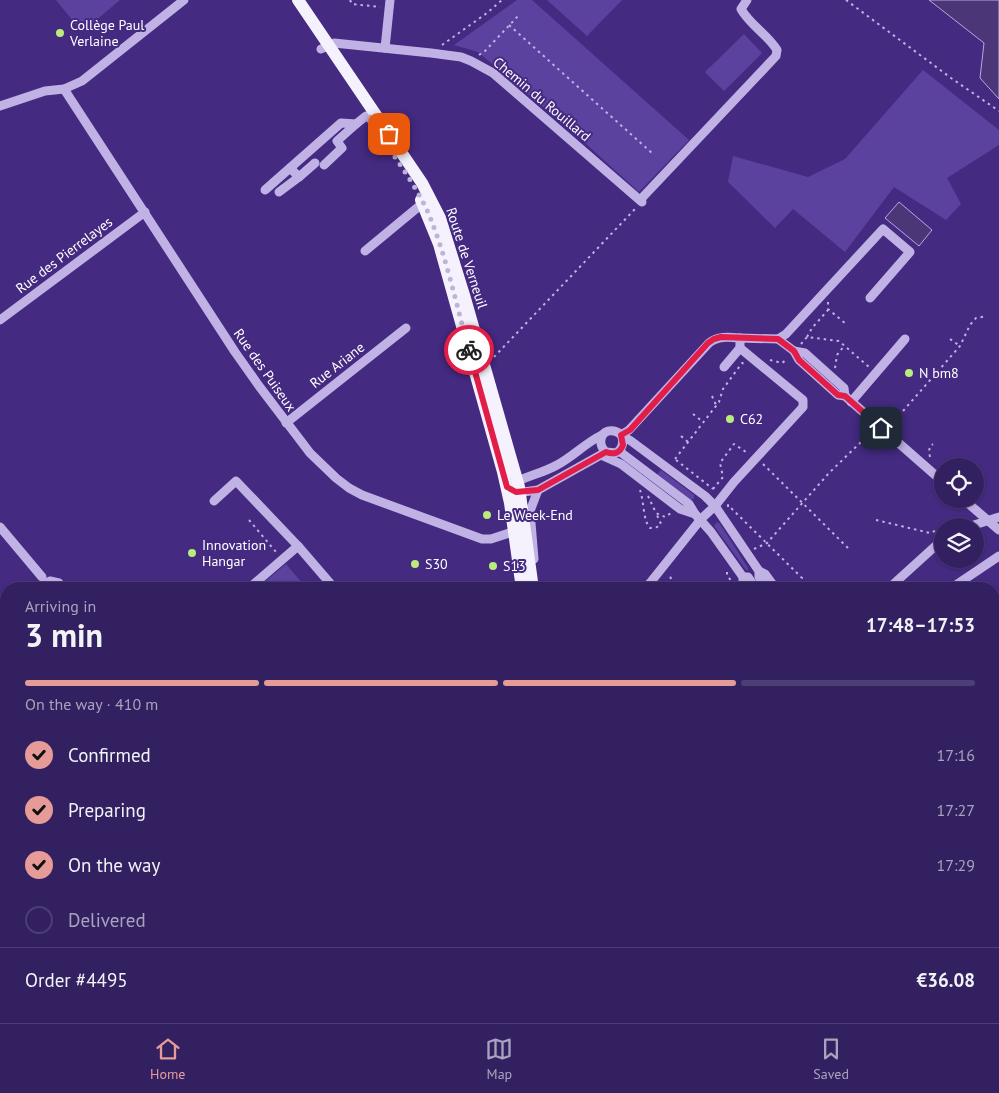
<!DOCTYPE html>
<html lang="en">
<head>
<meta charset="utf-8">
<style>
	:root { --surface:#332061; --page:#3e2d6a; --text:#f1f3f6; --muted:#a9a3bd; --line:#4e3e76; --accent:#e69b98 }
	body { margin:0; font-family:"PT Sans",sans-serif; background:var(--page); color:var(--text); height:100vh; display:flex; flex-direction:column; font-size:19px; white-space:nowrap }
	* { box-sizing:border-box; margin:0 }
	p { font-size:16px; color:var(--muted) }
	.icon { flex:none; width:28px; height:28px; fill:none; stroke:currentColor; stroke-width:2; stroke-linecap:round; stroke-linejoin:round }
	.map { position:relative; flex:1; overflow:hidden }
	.side { position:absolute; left:0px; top:582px; width:1000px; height:441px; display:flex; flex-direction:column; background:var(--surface); border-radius:20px 20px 0 0; box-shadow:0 1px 4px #0004,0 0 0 1px var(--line) }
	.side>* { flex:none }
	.fabs { position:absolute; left:934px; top:458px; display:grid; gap:10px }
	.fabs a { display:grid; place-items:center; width:50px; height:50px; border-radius:50%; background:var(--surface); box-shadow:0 1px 4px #0004,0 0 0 1px var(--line); font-size:25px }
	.pin { position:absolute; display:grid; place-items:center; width:42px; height:42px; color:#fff; margin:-21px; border-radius:10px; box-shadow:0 2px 8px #0006 }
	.courier { position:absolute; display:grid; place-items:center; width:50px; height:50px; margin:-25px; border:4px solid #e11d48; border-radius:50%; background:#fff; color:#222; box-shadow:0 1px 6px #0007 }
	.headline em { font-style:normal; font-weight:800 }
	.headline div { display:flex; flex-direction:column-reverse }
	.headline { display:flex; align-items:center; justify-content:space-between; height:85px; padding:0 25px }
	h1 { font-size:32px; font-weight:800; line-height:38px }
	.bar { display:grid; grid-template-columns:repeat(4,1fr); gap:8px 5px; align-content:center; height:60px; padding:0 25px }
	.bar i { height:6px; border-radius:4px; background:var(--line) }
	.bar .active { background:var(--accent) }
	.bar p { grid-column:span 4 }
	.line { display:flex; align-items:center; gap:12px; padding:0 25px; border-top:1px solid var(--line) }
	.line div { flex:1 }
	ol { padding:0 25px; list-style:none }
	li { display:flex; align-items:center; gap:15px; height:55px }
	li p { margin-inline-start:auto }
	li .icon { padding:5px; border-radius:50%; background:var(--accent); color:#111; stroke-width:4 }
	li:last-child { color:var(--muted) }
	li i { width:28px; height:28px; border:2px solid var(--line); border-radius:50% }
	.dock { display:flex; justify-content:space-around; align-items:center; height:70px; border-top:1px solid var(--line); background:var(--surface); font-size:14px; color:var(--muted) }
	.dock a { display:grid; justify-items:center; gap:2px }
	.dock .active { color:var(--accent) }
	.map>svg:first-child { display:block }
	.green { fill:#5c429f }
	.water { fill:#4b3778; stroke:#b8a7e6 }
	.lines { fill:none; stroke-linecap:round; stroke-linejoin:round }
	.path { stroke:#c1b2e6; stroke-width:2; stroke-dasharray:2.5 4; stroke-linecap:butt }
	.minor { stroke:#c1b2e6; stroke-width:9 }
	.major { stroke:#f6f2fd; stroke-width:12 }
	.rail { stroke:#fff; stroke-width:3; stroke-dasharray:9 4; stroke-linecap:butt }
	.minor-bridge { stroke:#c1b2e6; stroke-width:9 }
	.done { stroke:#beb4d3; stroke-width:5; stroke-dasharray:0 9 }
	.route { stroke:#e11d48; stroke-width:6 }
	.poi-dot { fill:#b9ec7a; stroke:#442a81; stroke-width:2 }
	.labels { text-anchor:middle; stroke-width:4; stroke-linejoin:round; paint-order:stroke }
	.poi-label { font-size:14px; fill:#fff; stroke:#442a81; text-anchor:start }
	.street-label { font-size:14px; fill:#fff; stroke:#442a81 }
</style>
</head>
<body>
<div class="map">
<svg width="999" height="1023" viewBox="0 0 999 1023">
	<rect width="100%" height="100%" fill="#442a81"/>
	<g class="green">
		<path d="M56,0H120L82,32Z"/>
		<path d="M517,0H532L689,140L639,192L585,143L478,52L454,45Z"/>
		<path d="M547,0H622L587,36Z"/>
		<path d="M744,34L762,53L724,91L705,72Z"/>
		<path d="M923,70L999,130V145L947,178L961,204L946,220L894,187L845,252L793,209L775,228L728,182L733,156L808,177L845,159Z"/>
		<path d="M661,470L694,495V499L690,500L657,475Z"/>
		<path d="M717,522L720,524L748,568V570H746L714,526Z"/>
		<path d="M286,564L307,589H256Z"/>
	</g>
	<g class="water">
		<path d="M929,0H999V99L980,78L984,43Z"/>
		<path d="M899,202L932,230L919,246L885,218Z"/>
	</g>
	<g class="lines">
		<g class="path">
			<path d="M350,0L352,4L380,7"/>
			<path d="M846,0L951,78L999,111"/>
			<path d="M509,25L653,154"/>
			<path d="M442,45L487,13L502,0"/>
			<path d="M479,55L485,51L519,15"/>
			<path d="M828,302V309L846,324"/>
			<path d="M807,337L812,328L828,310"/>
			<path d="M950,339L960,346"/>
			<path d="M801,344L807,337L839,341L869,367"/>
			<path d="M494,357L635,209"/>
			<path d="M770,360L782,363L786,360"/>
			<path d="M835,368L837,355L844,346"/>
			<path d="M712,396L716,405"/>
			<path d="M693,414L703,422"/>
			<path d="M888,421L890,419H896L960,346L970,325L976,318L987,316"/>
			<path d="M681,436L688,442"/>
			<path d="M930,457C929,452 928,448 933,444"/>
			<path d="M675,459L719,402L723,389L742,363L745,364"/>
			<path d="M676,460L713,489"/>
			<path d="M763,464L849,549"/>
			<path d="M713,489L723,477L720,463L734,444L749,454"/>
			<path d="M640,490C644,501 643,521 650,528L657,527L661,524L656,513"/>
			<path d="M648,496L656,513L665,517L671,513"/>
			<path d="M728,507V505L802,578L794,587L796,589"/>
			<path d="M249,520L276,552"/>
			<path d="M876,520L930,533L942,528"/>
			<path d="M946,526L950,525L954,526"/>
			<path d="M754,549L767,543L829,473L861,442L871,439L875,436"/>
			<path d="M727,572V575L734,585"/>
			<path d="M663,589L671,580L670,574"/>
			<path d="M994,624L999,622"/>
			<path d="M746,1018L751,1023"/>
		</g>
		<g class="minor">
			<path d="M385,48L390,0"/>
			<path d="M321,49L334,43L431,53L461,57L471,61L493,73L642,202"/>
			<path d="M64,89L235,352L259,386L310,453L336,478L349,488L362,495L482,539H491L512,532L518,535"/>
			<path d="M0,106L45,91L64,89L82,81L184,0"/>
			<path d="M324,165L342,148L337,141L356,124"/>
			<path d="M299,177L315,163"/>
			<path d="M265,190L341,123L356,124L366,116L379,120"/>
			<path d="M279,192L299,177L290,168"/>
			<path d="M640,200L776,56L777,50C767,34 750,25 741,9L747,0"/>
			<path d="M365,251L423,203"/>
			<path d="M0,320L145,212"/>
			<path d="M740,338L778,339L794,351L799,360L838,395L845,396L942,481"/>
			<path d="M778,339L786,334L883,229L910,252L870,298"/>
			<path d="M794,351L805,353L844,388L845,396"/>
			<path d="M724,367L740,348"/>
			<path d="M851,402L905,339"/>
			<path d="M286,423L406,328"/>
			<path d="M621,435L629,430L709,343C718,336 728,337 740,338V348L803,400V407L734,482L715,506L701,519L650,583L644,589"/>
			<path d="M622,437C624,444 622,449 616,453L606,452C597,445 600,428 614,431C620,432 625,438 631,441L705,496L715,506L759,571V577L767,589"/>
			<path d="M619,451L689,504L695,514L711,532L743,577V581L748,589"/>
			<path d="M603,456L621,464L680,509L695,514"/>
			<path d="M514,483C527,476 543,473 557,465C573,457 585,443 602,435"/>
			<path d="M516,493L538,490L606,452"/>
			<path d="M963,499L999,530"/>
			<path d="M214,501L236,481L298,546L335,589"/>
			<path d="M0,527L42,577"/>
			<path d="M534,559L530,511L538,490"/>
			<path d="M759,571L765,574L776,589"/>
			<path d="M743,577H748L756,589"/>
			<path d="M38,589L50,581L59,583L63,589"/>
			<path d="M248,589L298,546"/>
			<path d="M512,589L517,585L527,584"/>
			<path d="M888,589L942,540"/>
			<path d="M950,589L999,556"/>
			<path d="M0,620L6,615"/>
			<path d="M0,648L6,651"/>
			<path d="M994,670H999"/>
			<path d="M0,786L6,792"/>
			<path d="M0,866L6,874"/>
			<path d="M0,967L6,961"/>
			<path d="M114,1018L118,1023"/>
			<path d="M486,1018L492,1023"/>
			<path d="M537,1018L542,1023"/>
			<path d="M616,1018L618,1023"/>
			<path d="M903,1018L905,1023"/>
			<path d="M956,1018L959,1023"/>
			<path d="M27,1023L34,1018"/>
			<path d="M252,1023L256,1018"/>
		</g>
		<g class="major">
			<path d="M298,0L422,183L440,218L464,295L519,487L533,589"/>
			<path d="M421,200L439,244L503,472L510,503L522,589"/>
			<path d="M580,1018L581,1023"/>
		</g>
		<g class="rail">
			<path d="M0,692L6,696"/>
			<path d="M0,701L6,705"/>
			<path d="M0,721L6,726"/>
			<path d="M0,731L6,735"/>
			<path d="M420,1018L427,1023"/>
			<path d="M433,1018L440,1023"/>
			<path d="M445,1018L451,1023"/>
			<path d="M458,1018L465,1023"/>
		</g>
		<path class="minor-bridge" d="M971,526L999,517"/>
	</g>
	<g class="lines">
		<path class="done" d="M389,134L379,120L366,116C387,146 411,177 427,210C446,254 456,304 469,350"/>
		<path class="route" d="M469,350L507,487L516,492L538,490L606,452C614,455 620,453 623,445L621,435L630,430L708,343L714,339L721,337L778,339L794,351L799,360L838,395L845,396L881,428"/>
	</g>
	<g class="poi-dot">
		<circle cx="60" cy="33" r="5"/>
		<circle cx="909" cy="373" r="5"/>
		<circle cx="730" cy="419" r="5"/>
		<circle cx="487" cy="515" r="5"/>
		<circle cx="192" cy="553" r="5"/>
		<circle cx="415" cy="564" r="5"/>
		<circle cx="493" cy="566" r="5"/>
	</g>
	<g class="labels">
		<g class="poi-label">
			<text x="70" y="30">Collège Paul<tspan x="70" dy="16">Verlaine</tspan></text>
			<text x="919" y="378">N bm8</text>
			<text x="740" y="424">C62</text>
			<text x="497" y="520">Le Week-End</text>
			<text x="202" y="550">Innovation<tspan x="202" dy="16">Hangar</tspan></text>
			<text x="425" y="569">S30</text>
			<text x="503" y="571">S13</text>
		</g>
		<g class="street-label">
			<text transform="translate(542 99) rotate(40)" y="5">Chemin du Rouillard</text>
			<text transform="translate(64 255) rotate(-37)" y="5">Rue des Pierrelayes</text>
			<text transform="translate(467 258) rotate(72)" y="5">Route de Verneuil</text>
			<text transform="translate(337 365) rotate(-38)" y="5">Rue Ariane</text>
			<text transform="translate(265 370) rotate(55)" y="5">Rue des Puiseux</text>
		</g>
	</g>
</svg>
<div class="fabs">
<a><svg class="icon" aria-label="locate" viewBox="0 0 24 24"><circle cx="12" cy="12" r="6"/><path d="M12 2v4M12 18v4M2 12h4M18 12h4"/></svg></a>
<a><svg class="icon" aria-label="layers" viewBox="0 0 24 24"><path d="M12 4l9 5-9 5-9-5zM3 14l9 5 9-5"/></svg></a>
</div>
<div class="pin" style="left:389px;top:134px;background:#ea580c"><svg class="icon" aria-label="bag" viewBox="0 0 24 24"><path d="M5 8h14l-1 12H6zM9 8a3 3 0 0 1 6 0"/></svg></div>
<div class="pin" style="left:881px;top:428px;background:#1f2937"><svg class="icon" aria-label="home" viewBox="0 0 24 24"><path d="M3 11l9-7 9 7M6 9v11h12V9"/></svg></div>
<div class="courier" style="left:469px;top:350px"><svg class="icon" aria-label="bike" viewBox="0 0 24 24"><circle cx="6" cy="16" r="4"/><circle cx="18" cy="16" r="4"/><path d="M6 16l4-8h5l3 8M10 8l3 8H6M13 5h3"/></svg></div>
<section class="side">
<div class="headline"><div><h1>3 min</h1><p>Arriving in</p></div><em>17:48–17:53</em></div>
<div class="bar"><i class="active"></i><i class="active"></i><i class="active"></i><i></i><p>On the way · 410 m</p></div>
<ol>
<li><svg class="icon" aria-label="check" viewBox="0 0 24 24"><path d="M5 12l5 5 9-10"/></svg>Confirmed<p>17:16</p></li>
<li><svg class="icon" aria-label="check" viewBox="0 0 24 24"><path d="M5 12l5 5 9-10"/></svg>Preparing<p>17:27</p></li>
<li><svg class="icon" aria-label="check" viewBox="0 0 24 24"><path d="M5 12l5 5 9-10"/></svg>On the way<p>17:29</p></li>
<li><i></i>Delivered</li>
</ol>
<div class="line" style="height:65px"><div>Order #4495</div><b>€36.08</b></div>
</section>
</div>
<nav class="dock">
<a class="active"><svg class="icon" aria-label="home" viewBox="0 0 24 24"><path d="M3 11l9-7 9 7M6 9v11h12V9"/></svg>Home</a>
<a><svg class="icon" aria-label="map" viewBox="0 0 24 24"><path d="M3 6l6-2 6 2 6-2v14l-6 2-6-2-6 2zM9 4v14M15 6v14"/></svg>Map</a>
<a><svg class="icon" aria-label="saved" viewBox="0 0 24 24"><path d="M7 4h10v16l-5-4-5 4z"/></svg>Saved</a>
</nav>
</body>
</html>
